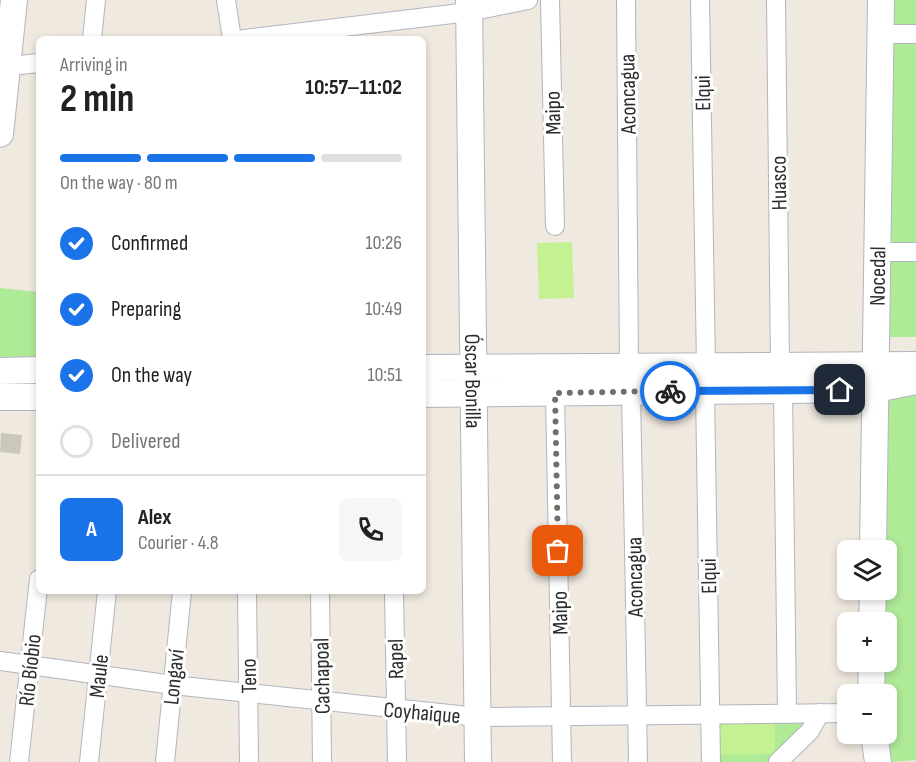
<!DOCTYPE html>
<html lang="en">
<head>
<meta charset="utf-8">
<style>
	:root { --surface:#fff; --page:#f6f6f6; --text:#222; --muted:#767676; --line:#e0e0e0; --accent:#1a73e8 }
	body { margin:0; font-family:"Sofia Sans Condensed",sans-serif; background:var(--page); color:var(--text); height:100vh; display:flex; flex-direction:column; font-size:22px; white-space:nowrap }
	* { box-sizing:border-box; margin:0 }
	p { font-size:20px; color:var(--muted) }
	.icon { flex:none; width:33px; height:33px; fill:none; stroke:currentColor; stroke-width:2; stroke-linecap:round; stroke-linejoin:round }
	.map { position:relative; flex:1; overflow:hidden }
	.sheet { position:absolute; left:36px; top:36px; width:390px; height:558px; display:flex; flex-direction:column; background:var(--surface); border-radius:9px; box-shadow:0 3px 9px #0003 }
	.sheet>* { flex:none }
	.tools { position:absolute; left:837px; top:540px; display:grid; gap:12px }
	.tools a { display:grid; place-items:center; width:60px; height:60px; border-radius:9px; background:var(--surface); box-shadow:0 3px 9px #0003; font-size:30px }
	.pin { position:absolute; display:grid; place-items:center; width:51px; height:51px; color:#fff; margin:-26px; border-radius:12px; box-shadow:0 3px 9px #0006 }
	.courier { position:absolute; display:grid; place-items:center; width:60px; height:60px; margin:-30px; border:4px solid #1a73e8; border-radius:50%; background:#fff; color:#222; box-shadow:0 2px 8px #0007 }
	.head em { font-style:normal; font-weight:700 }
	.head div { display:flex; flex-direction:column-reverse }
	.head { display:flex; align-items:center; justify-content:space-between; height:102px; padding:0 24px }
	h1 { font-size:39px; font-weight:700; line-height:45px }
	.bar { display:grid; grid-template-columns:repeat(4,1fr); gap:9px 6px; align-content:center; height:72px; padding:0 24px }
	.bar i { height:8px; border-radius:4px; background:var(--line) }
	.bar .selected { background:var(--accent) }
	.bar p { grid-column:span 4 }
	.line { display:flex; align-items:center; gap:15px; padding:0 24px; border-top:2px solid var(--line) }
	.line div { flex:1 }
	.round { display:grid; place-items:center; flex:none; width:63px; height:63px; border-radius:9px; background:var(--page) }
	ol { padding:0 24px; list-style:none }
	li { display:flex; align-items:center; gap:18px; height:66px }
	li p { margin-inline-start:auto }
	li .icon { padding:6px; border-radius:50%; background:var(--accent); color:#fff; stroke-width:4 }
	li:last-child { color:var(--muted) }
	li i { width:33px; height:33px; border:3px solid var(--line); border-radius:50% }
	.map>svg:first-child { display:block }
	.green { fill:#afea97 }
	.pitch { fill:#c4f292 }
	.building { fill:#cbc7bd }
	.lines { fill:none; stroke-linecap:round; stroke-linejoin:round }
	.street-casing { stroke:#b3b4c1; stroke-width:20 }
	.secondary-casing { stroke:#b3b4c1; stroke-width:28 }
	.street { stroke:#fff; stroke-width:18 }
	.secondary { stroke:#fff; stroke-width:26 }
	.done { stroke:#716f6b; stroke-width:6; stroke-dasharray:0 10.8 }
	.route { stroke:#1a73e8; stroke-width:8 }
	.labels { text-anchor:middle; stroke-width:6; stroke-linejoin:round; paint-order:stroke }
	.street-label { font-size:22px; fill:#2d2d2d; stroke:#fff }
</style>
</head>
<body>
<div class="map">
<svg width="916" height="762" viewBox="0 0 916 762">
	<rect width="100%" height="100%" fill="#efe9df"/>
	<g class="green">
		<path d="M894,0H916V29H899L893,25Z"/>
		<path d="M891,44H916V245L894,246L890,237Z"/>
		<path d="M891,259H916V337H890Z"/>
		<path d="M0,288L39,292V362L0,360Z"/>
		<path d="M916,391V760L891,762L885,757L886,694H883L884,662H886V622H885L889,400Z"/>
		<path d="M714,721L812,722L767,762H716Z"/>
	</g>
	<g class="pitch">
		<path d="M572,242L574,298L539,299L537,243Z"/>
		<path d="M720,721H775V754L721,755Z"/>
	</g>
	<path class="building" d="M1,433L22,435L20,454L0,452Z"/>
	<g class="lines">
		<defs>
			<g id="street">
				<path d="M226,0L232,39"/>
				<path d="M550,0L555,226"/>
				<path d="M626,0L629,367"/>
				<path d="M700,0L706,367"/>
				<path d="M776,0L780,366"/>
				<path d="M880,34H916"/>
				<path d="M92,39L96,0"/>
				<path d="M244,39L469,12L528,0"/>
				<path d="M0,63L20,65L39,63"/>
				<path d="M878,252H916"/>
				<path d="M783,390L787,714"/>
				<path d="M705,391L711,762"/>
				<path d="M631,392L638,762"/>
				<path d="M555,393L562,762"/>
				<path d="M247,591L249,762"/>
				<path d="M320,591L322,762"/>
				<path d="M394,591L397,762"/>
				<path d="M0,661L173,685L478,717L848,713"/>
				<path d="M19,762L39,579"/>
				<path d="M89,762L107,591"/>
				<path d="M165,762L182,591"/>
				<path d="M778,762L810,731L820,713"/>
			</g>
			<g id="secondary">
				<path id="s1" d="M469,0L478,762"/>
				<path d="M0,134L14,0"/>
				<path d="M423,368L916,365"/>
				<path d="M0,371L39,370"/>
				<path d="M423,394L876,389L916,381"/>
				<path d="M0,397H39"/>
				<path id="s2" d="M873,550L881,0"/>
				<path d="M872,622L873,590"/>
				<path d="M871,694L872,662"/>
				<path d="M874,734L878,762"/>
			</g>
		</defs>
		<use href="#street" class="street-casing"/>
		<use href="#secondary" class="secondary-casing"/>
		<use href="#street" class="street"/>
		<use href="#secondary" class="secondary"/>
	</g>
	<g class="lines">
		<path class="done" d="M558,551L555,393L670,391"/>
		<path class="route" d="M670,391L840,390"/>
	</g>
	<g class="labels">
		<g class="street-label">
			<text transform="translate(702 93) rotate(-91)" y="8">Elqui</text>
			<text transform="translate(627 94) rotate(-91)" y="8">Aconcagua</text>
			<text transform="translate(552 113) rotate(-91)" y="8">Maipo</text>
			<text transform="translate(778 183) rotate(-91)" y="8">Huasco</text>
			<text dy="8" stroke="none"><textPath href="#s2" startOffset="274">Nocedal</textPath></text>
			<text dy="8" stroke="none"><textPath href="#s1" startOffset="381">Óscar Bonilla</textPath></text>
			<text transform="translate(708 576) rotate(-91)" y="8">Elqui</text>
			<text transform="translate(634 577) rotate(-91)" y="8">Aconcagua</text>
			<text transform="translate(559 613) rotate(-91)" y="8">Maipo</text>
			<text transform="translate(395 659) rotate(-91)" y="8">Rapel</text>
			<text transform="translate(29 670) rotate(-84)" y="8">Río Bíobio</text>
			<text transform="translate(98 676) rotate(-84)" y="8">Maule</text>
			<text transform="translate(248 676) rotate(-91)" y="8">Teno</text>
			<text transform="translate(321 676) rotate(-91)" y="8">Cachapoal</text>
			<text transform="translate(173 677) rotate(-84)" y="8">Longaví</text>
			<text transform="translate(422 712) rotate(5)" y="8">Coyhaique</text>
		</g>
	</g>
</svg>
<div class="tools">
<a><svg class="icon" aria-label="layers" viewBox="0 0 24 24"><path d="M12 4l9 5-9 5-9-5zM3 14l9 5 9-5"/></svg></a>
<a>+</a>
<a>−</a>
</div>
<div class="pin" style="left:558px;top:551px;background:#ea580c"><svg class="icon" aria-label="bag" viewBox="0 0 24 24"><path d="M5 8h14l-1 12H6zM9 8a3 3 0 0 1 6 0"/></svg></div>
<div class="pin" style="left:840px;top:390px;background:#1f2937"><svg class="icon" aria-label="home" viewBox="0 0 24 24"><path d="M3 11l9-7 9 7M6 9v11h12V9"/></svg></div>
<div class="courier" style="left:670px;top:391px"><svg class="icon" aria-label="bike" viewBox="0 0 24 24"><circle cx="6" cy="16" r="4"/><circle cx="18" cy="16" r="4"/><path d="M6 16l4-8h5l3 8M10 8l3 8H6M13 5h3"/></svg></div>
<section class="sheet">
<div class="head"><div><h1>2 min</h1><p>Arriving in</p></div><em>10:57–11:02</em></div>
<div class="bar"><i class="selected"></i><i class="selected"></i><i class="selected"></i><i></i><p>On the way · 80 m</p></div>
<ol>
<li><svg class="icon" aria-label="check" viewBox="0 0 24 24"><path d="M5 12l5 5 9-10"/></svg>Confirmed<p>10:26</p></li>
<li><svg class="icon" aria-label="check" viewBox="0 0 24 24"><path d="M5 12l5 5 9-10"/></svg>Preparing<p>10:49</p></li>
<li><svg class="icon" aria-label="check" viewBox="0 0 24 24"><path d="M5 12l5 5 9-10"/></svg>On the way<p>10:51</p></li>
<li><i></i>Delivered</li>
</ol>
<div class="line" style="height:108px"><b class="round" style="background:var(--accent);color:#fff">A</b><div><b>Alex</b><p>Courier · 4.8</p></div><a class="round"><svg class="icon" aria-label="phone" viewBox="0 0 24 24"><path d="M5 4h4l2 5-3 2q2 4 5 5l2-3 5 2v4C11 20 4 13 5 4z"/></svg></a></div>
</section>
</div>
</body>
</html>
